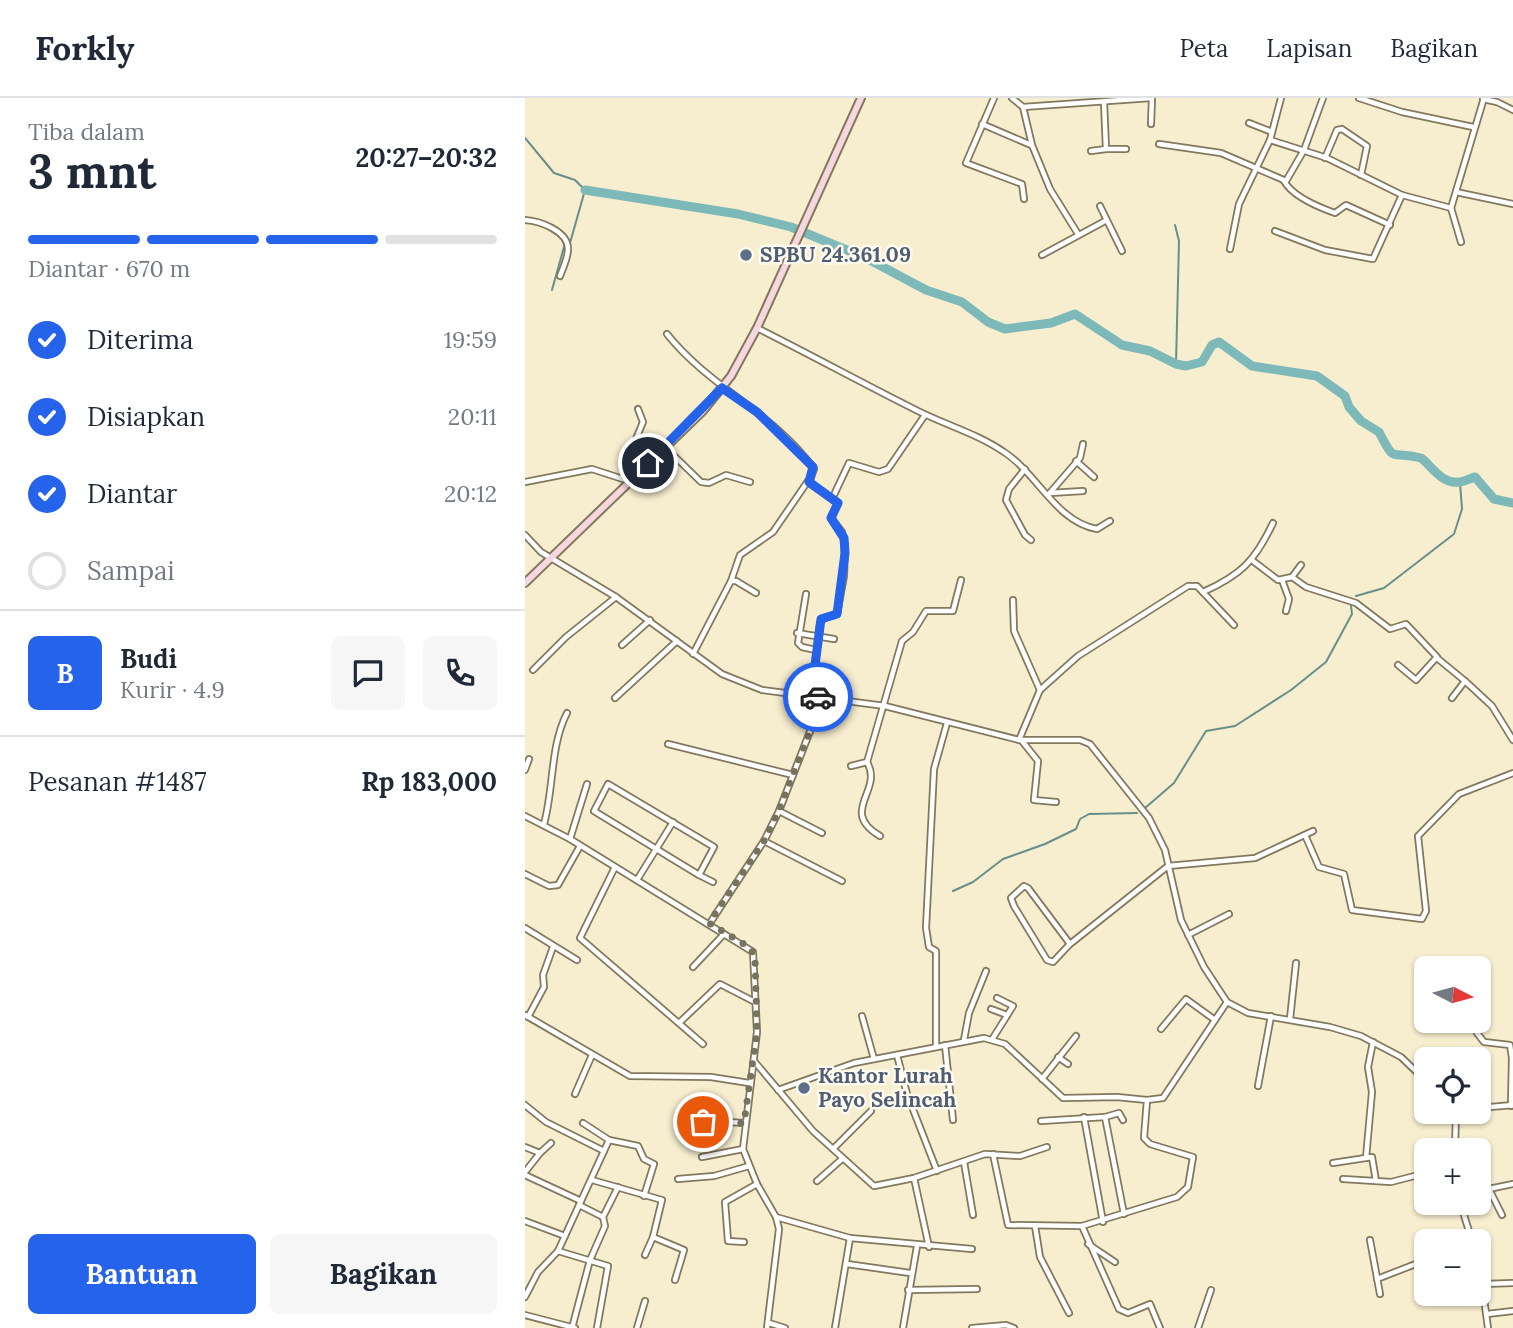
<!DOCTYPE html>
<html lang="id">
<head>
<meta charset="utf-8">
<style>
	:root { --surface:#fff; --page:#f6f6f7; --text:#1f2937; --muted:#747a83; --line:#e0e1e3; --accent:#2563eb }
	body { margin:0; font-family:Lora,serif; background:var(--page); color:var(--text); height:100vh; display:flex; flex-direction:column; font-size:26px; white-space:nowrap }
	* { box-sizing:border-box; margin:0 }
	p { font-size:23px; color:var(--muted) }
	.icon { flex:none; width:38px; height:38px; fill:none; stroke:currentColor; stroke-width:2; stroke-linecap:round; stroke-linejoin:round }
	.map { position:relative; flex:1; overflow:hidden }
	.drawer { display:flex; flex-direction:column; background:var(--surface); width:525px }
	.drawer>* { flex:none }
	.needle { width:46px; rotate:96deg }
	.tools { position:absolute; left:889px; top:858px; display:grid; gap:14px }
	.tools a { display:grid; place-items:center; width:77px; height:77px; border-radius:10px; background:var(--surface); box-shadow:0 2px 5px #0004; font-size:35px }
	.pin { position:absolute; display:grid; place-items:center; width:60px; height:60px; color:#fff; margin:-30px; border:4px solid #fff; border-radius:50%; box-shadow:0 2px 7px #0007 }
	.courier { position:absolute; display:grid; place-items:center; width:70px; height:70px; margin:-35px; border:5px solid #2563eb; border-radius:50%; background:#fff; color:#222; box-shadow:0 2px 9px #0007 }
	.summary em { font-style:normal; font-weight:700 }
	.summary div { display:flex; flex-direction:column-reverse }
	.summary { display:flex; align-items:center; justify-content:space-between; height:119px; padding:0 28px }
	h1 { font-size:46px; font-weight:700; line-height:52px }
	.bar { display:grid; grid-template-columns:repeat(4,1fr); gap:10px 7px; align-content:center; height:84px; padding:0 28px }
	.bar i { height:9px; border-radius:5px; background:var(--line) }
	.bar .on { background:var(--accent) }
	.bar p { grid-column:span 4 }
	.line { display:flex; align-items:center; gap:18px; padding:0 28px; border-top:2px solid var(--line) }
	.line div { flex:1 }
	.round { display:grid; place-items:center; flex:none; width:74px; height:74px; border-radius:10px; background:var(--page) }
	ol { padding:0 28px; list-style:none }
	li { display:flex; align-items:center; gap:21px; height:77px }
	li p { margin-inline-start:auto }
	li .icon { padding:7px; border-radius:50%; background:var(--accent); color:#fff; stroke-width:4 }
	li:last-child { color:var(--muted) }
	li i { width:38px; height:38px; border:4px solid var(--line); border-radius:50% }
	.button { display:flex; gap:14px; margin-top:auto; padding:14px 28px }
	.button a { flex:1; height:80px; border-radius:10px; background:var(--accent); color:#fff; font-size:28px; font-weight:700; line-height:80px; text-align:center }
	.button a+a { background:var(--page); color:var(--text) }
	header { display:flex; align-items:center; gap:42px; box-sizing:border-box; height:98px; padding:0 35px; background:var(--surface); border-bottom:2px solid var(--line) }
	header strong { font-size:33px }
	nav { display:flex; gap:38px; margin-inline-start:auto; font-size:24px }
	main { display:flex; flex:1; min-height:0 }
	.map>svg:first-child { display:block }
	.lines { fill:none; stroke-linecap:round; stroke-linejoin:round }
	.stream { stroke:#67908c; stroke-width:2 }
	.river { stroke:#7db9b9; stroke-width:9 }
	.minor-casing { stroke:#81785d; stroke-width:8 }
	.secondary-casing { stroke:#81785d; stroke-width:10 }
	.minor { stroke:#fff; stroke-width:4.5 }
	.secondary { stroke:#f6d6df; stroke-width:6 }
	.done { stroke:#787260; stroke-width:7; stroke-dasharray:0 12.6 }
	.route { stroke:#2563eb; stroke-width:9 }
	.service-dot { fill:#5c6f8a; stroke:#fefbee; stroke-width:2.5 }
	.labels { text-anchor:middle; stroke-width:5; stroke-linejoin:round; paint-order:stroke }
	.service-label { font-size:21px; font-weight:bold; fill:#4e5e75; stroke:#fefbee; text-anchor:start }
</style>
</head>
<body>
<header>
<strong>Forkly</strong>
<nav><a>Peta</a><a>Lapisan</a><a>Bagikan</a></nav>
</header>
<main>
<section class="drawer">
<div class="summary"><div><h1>3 mnt</h1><p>Tiba dalam</p></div><em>20:27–20:32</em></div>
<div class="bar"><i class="on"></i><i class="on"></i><i class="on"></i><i></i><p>Diantar · 670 m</p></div>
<ol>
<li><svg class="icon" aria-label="check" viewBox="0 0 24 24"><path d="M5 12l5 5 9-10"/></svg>Diterima<p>19:59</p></li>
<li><svg class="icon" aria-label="check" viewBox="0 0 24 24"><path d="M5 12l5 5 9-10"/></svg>Disiapkan<p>20:11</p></li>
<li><svg class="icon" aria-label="check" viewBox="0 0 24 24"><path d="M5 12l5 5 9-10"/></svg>Diantar<p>20:12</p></li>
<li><i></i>Sampai</li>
</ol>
<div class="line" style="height:126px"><b class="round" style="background:var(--accent);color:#fff">B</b><div><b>Budi</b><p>Kurir · 4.9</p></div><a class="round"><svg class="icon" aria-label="chat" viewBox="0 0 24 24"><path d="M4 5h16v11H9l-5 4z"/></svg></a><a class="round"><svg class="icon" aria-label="phone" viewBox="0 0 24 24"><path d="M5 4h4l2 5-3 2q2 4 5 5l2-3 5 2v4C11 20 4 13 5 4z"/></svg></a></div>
<div class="line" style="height:91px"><div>Pesanan #1487</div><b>Rp 183,000</b></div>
<div class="button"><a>Bantuan</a><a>Bagikan</a></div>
</section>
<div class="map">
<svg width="988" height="1230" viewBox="0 0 988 1230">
	<rect width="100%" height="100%" fill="#f7edcf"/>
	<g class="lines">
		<g class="stream">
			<path d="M0,40L29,75L50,82L60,92L45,145"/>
			<path d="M650,127L654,143L651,266"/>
			<path d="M27,192L39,149"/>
			<path d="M831,498L859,490L929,436L937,411L935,385"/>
			<path d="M620,710L649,685L681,633L710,628L766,592L801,564L827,516L826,508"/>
			<path d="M428,793L448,784L478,761L520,746L551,731L555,721L564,716L612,715"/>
		</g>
		<path class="river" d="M60,92L213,116L266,129L341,160L401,192L437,204L463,224L480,231L526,225L550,216L597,247L625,253L651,266L661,268L677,264L687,247L694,244L727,268L792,278L820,298L824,309L836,323L854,334C871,367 864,352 896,360C907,368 916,386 934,384C939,384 945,380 950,379L969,401L988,405"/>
		<defs>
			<g id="minor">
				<path d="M469,0L441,65L497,86L499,101"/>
				<path d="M487,0L498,9L507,47L525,91L553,136"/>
				<path d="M756,0L745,42L802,60L877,97L926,110"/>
				<path d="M834,0L877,14L948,29"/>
				<path d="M958,1L972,4L988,12"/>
				<path d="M579,4L581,51H601"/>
				<path d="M498,9L626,0"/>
				<path d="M724,25L747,34"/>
				<path d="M457,26L506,47"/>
				<path d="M626,26L627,0"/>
				<path d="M634,46L696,55L761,83L779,52L798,0"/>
				<path d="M566,53L581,51"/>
				<path d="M800,60L812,32L817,31L842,48L836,77"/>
				<path d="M759,83C768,99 793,109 810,115L821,107L865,127"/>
				<path d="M931,94L988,106"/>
				<path d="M575,108L597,153"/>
				<path d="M0,122C15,123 43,133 43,151C43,160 38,170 35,178"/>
				<path d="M750,133L800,152L848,161L877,97"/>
				<path d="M936,144L926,110L959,0"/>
				<path d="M705,151L714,106L745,42"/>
				<path d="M517,157L580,123"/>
				<path d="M232,230C286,257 339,286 393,313C421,327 453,336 479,354C512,375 531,424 572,431L585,423"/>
				<path d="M142,236C184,289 250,316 289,371L284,385L313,405L306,420L317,434L320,447L319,478L312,516L299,520L295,525L286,598"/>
				<path d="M113,311L118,324L108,348L123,365"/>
				<path d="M140,349L176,384L184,385L201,377L225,384"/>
				<path d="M551,363L569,379"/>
				<path d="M500,371L484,391L481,402L500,437L506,442"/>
				<path d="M0,384L67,371L104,383"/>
				<path d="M525,395L558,393"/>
				<path d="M523,397L555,360L558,346"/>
				<path d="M308,399L324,365L354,374L363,371L400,317"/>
				<path d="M0,437L16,454L91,499L197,576L237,592L360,608L494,642H555L565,646L624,720L640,752L656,822L679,869L702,904L723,915L805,929L836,938L876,959L901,983"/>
				<path d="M728,463L753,482L767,479L776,467"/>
				<path d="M767,479L781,489L831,505L865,531L881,526L912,559L891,582L873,567"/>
				<path d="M757,482L764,501L761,513"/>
				<path d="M206,483L215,457L248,434L283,383"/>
				<path d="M678,494C716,477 730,463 748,425"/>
				<path d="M281,496L273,545L277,549L291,552"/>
				<path d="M488,502L489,533L515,592"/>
				<path d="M272,535L309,541"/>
				<path d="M97,547L125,522"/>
				<path d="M168,556L206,483H211L231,495"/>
				<path d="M912,560L940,583"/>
				<path d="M8,572L41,539L91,499"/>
				<path d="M90,600L152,543"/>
				<path d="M927,600L940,583L967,608L988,642"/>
				<path d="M494,642L515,592L553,558L663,488H672L709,527"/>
				<path d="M497,643L513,663L509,702L531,704"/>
				<path d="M143,646L268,677"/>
				<path d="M342,664C359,693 313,713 355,738"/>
				<path d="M326,668L342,664L377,543L388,534L401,513H428L436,482"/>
				<path d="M0,672L4,661"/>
				<path d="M83,686L189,749L174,777L69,713Z"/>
				<path d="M254,713L297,735"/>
				<path d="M0,718L45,741L228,854L232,934L218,1051L232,1086L251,1119L254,1131L242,1230"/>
				<path d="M19,726C29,690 25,648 42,615"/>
				<path d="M780,737L794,769L819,776L827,812L897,821L901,813L893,738L934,696L988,675"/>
				<path d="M45,741L62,686"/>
				<path d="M239,743L317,783"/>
				<path d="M90,769L55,840L178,946"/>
				<path d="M0,776L24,788L33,787L55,748"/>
				<path d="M174,777L188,784"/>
				<path d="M112,782L148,724"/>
				<path d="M185,825L239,743L254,713L298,600"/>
				<path d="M0,830L52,862"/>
				<path d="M663,837L704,816"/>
				<path d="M545,846L503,790L499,788L486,800L489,808L522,862L528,864L545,846L643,768L730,760L788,733"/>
				<path d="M168,869L199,836"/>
				<path d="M466,911L482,917"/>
				<path d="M0,917L105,978L186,979L224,985"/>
				<path d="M337,918L349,961"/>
				<path d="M3,919L19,889L18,877L28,849"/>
				<path d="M765,921L771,865"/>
				<path d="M154,925L195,886L230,904"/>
				<path d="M636,931L661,901L690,922"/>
				<path d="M952,935L959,944L985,947L987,960L986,1008"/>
				<path d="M468,940L488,908L472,900"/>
				<path d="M439,942L444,915L461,873"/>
				<path d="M420,947L428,1022"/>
				<path d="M411,949V853L404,849L401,830L409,671L422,625"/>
				<path d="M372,957L382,996L412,1073"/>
				<path d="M533,959L543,966"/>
				<path d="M229,963L288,1033L349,1088L389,1080L460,1056L495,1058L522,1049"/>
				<path d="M517,981L551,938"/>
				<path d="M733,988L746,918"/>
				<path d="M253,992L329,965L459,940L480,946L538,1000L592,999L622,1002L619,1040L625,1046L668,1059L663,1089L652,1099L557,1128"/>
				<path d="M50,996L67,957"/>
				<path d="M622,1002L638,1000L702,904"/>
				<path d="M0,1007L21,1024L79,1053"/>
				<path d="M954,1010L988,1007"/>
				<path d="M559,1019L578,1124"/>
				<path d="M580,1019L594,1015L598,1022"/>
				<path d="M516,1023L580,1019L599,1116"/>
				<path d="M164,1029L185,1023L220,1025"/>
				<path d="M84,1042L113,1048L119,1061L129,1066L119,1098"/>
				<path d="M0,1049L15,1055L26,1045"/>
				<path d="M308,1051L346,1013"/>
				<path d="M930,1052L931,1013"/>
				<path d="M468,1056L483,1127L557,1128L594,1211L603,1215L625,1206L635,1230"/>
				<path d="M177,1059L218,1051"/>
				<path d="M841,1060L847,994L843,969L848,944"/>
				<path d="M439,1064L448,1117"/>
				<path d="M808,1065L847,1059L851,1083"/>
				<path d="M0,1074L15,1055"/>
				<path d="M0,1077L56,1103"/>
				<path d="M389,1080L404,1149"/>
				<path d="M153,1081L189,1078L224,1068"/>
				<path d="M818,1081L866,1084L901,1075"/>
				<path d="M67,1082L137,1102L128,1139L159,1152L150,1182"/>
				<path d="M292,1083L317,1061"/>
				<path d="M964,1091L977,1117"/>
				<path d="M954,1093L988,1086"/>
				<path d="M935,1104L947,1143"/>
				<path d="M54,1107L78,1119"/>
				<path d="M251,1119L325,1140L447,1151"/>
				<path d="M0,1123L40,1138"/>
				<path d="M510,1128L515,1159L544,1215"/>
				<path d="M845,1142L855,1196"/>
				<path d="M219,1144L203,1143L200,1104L232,1086"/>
				<path d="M563,1146L590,1164"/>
				<path d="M33,1153L83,1168L72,1230"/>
				<path d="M120,1157L128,1139"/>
				<path d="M954,1164L963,1230"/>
				<path d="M322,1166L385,1175"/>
				<path d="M852,1181L901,1162"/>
				<path d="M958,1186L988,1185"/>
				<path d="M383,1192L452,1191"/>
				<path d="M0,1199L13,1174L33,1153L84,1042L58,1025"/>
				<path d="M962,1216L988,1213"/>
				<path d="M0,1217L50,1230"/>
				<path d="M244,1225L260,1230"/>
				<path d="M47,1230L65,1162L80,1128L78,1119L93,1089"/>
				<path d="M112,1230L120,1203"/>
				<path d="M310,1230L325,1140"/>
				<path d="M378,1230L392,1148"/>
				<path d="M447,1230L481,1227L489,1230"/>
				<path d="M673,1230L686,1192"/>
			</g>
			<path id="secondary" d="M0,485L177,314L206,278L232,230L336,0"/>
		</defs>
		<use href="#minor" class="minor-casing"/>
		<use href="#secondary" class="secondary-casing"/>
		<use href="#minor" class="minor"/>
		<use href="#secondary" class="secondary"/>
	</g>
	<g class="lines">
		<path class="done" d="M178,1024L219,1025L232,934L230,858L224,849L184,825L239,743L254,712L298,600L293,599"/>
		<path class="route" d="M123,365L197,290L232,314L288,369L284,384L313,405L306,420L319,440L320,455L312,516L296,521L286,598L293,599"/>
	</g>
	<g class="service-dot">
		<circle cx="221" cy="157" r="7"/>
		<circle cx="279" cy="990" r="7"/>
	</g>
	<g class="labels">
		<g class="service-label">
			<text x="235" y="164">SPBU 24.361.09</text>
			<text x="293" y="985">Kantor Lurah<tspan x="293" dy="24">Payo Selincah</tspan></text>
		</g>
	</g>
</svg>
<div class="tools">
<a><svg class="needle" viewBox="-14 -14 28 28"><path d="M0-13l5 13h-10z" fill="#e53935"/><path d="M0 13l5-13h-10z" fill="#747a83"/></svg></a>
<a><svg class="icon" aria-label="locate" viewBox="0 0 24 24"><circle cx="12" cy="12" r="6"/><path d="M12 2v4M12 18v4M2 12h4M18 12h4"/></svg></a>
<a>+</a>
<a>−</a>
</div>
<div class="pin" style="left:178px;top:1024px;background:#ea580c"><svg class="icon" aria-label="bag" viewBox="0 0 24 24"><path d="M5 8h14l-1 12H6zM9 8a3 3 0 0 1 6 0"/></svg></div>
<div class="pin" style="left:123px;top:365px;background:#1f2937"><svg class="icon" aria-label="home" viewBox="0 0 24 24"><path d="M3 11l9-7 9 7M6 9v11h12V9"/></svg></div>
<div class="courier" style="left:293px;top:599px"><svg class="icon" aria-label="car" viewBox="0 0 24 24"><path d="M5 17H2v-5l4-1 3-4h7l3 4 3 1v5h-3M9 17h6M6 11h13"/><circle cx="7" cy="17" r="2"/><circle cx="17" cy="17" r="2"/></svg></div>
</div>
</main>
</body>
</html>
